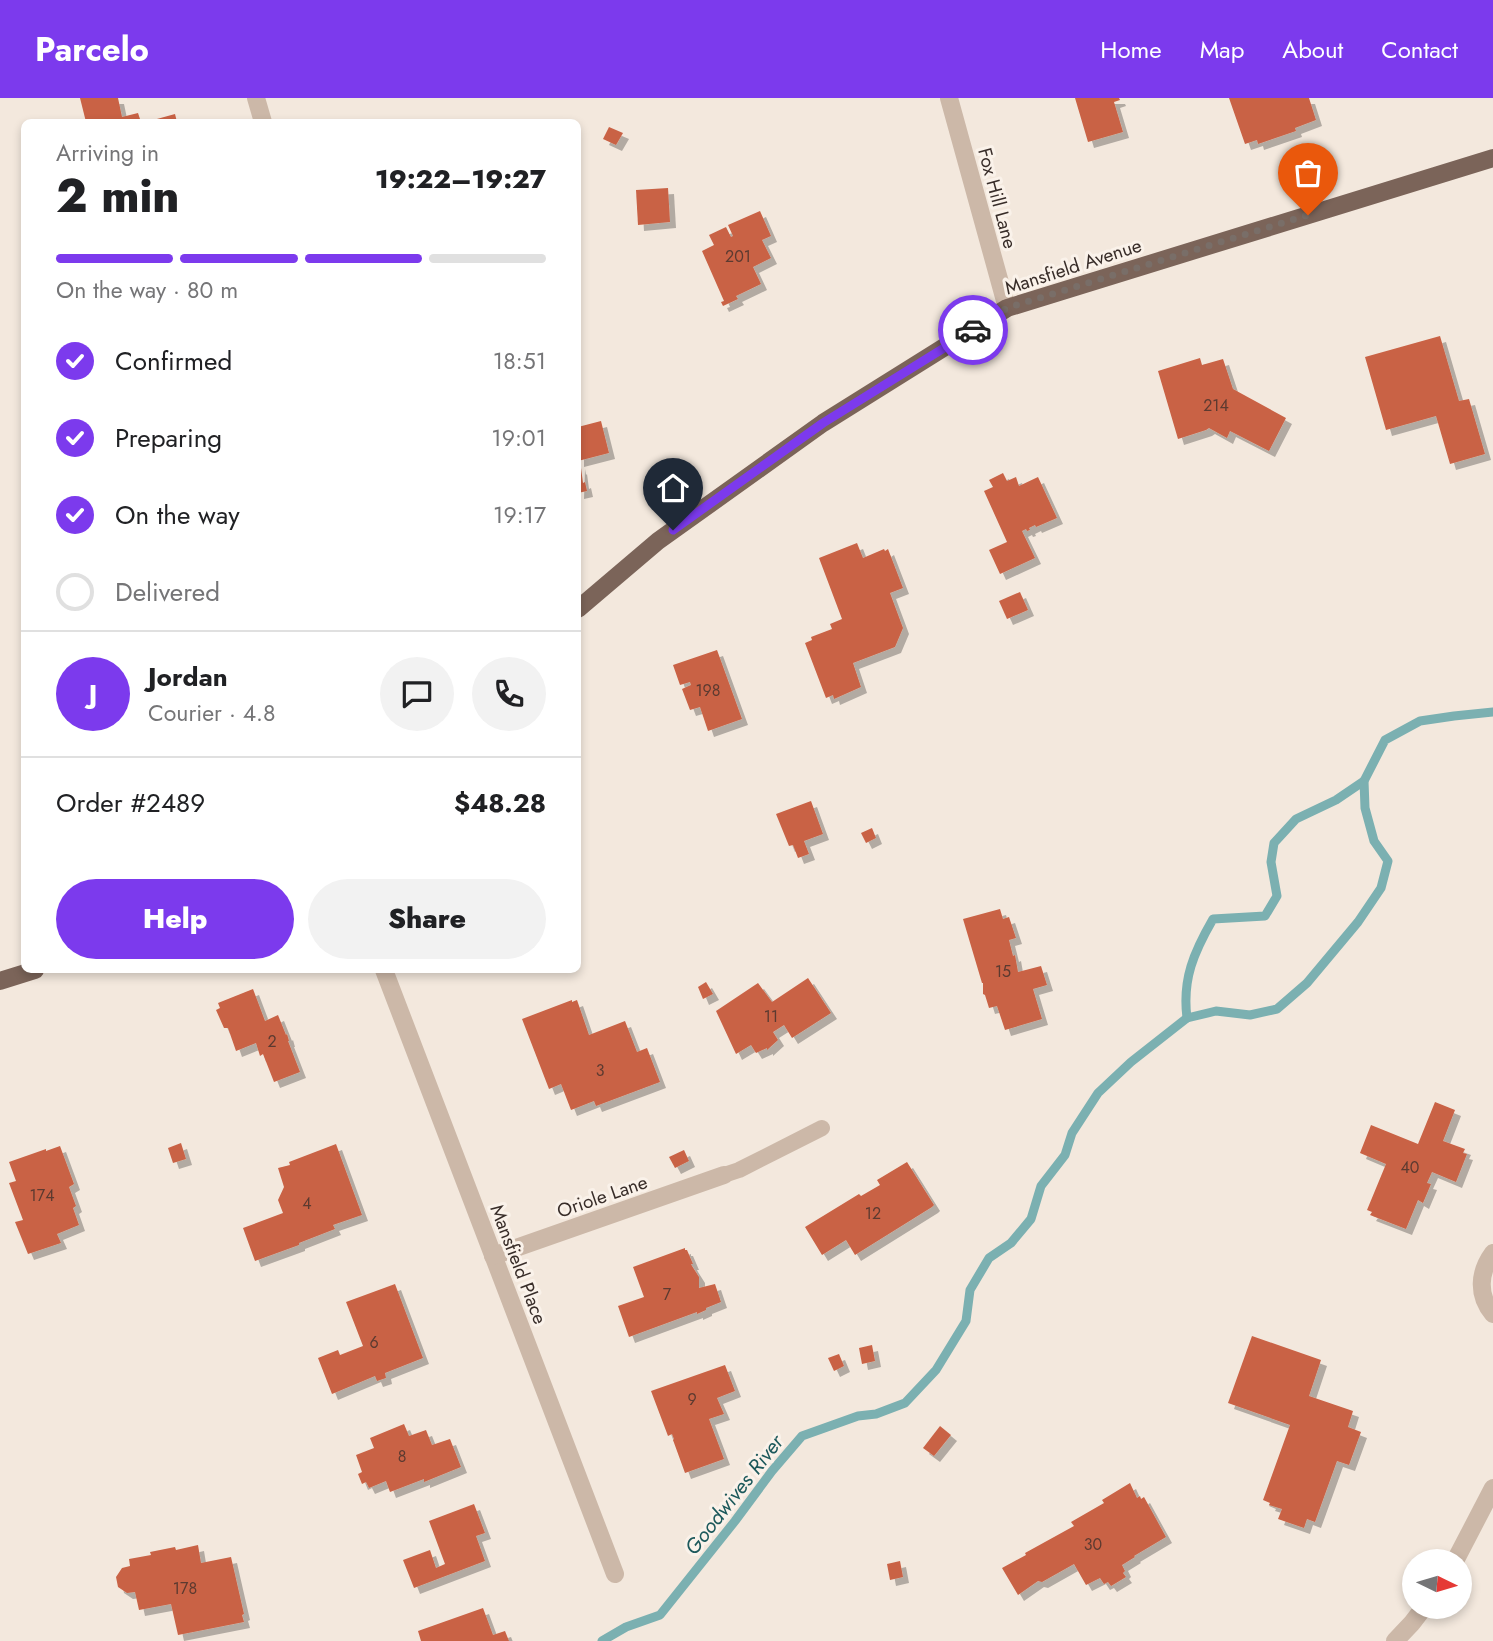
<!DOCTYPE html>
<html lang="en">
<head>
<meta charset="utf-8">
<style>
	:root { --surface:#fff; --page:#f2f2f2; --text:#202124; --muted:#757577; --line:#e0e0e0; --accent:#7c3aed }
	body { margin:0; font-family:Jost,sans-serif; background:var(--page); color:var(--text); height:100vh; display:flex; flex-direction:column; font-size:26px; white-space:nowrap }
	* { box-sizing:border-box; margin:0 }
	p { font-size:23px; color:var(--muted) }
	.icon { flex:none; width:38px; height:38px; fill:none; stroke:currentColor; stroke-width:2; stroke-linecap:round; stroke-linejoin:round }
	.map { position:relative; flex:1; overflow:hidden }
	.side { position:absolute; left:21px; top:21px; width:560px; height:854px; display:flex; flex-direction:column; background:var(--surface); border-radius:10px; box-shadow:0 4px 10px #0003 }
	.side>* { flex:none }
	.needle { width:46px; rotate:95deg }
	.tools { position:absolute; left:1402px; top:1451px; display:grid; gap:14px }
	.tools a { display:grid; place-items:center; width:70px; height:70px; border-radius:50%; background:var(--surface); box-shadow:0 4px 10px #0003; font-size:35px }
	.pin { position:absolute; display:grid; place-items:center; width:60px; height:60px; color:#fff; margin:-72px -30px; border-radius:50% 50% 50% 0; rotate:-45deg; box-shadow:0 0 7px #0007 }
	.pin .icon { rotate:45deg }
	.courier { position:absolute; display:grid; place-items:center; width:70px; height:70px; margin:-35px; border:5px solid #7c3aed; border-radius:50%; background:#fff; color:#222; box-shadow:0 2px 9px #0007 }
	.headline em { font-style:normal; font-weight:800 }
	.headline div { display:flex; flex-direction:column-reverse }
	.headline { display:flex; align-items:center; justify-content:space-between; height:119px; padding:0 35px }
	h1 { font-size:46px; font-weight:800; line-height:52px }
	.bar { display:grid; grid-template-columns:repeat(4,1fr); gap:10px 7px; align-content:center; height:84px; padding:0 35px }
	.bar i { height:9px; border-radius:5px; background:var(--line) }
	.bar .current { background:var(--accent) }
	.bar p { grid-column:span 4 }
	.line { display:flex; align-items:center; gap:18px; padding:0 35px; border-top:2px solid var(--line) }
	.line div { flex:1 }
	.round { display:grid; place-items:center; flex:none; width:74px; height:74px; border-radius:37px; background:var(--page) }
	ol { padding:0 35px; list-style:none }
	li { display:flex; align-items:center; gap:21px; height:77px }
	li p { margin-inline-start:auto }
	li .icon { padding:7px; border-radius:50%; background:var(--accent); color:#fff; stroke-width:4 }
	li:last-child { color:var(--muted) }
	li i { width:38px; height:38px; border:4px solid var(--line); border-radius:50% }
	.action { display:flex; gap:14px; margin-top:auto; padding:14px 35px }
	.action a { flex:1; height:80px; border-radius:42px; background:var(--accent); color:#fff; font-size:28px; font-weight:800; line-height:80px; text-align:center }
	.action a+a { background:var(--page); color:var(--text) }
	header { display:flex; align-items:center; gap:42px; box-sizing:border-box; height:98px; padding:0 35px; background:var(--accent); color:#fff }
	header strong { font-size:33px }
	nav { display:flex; gap:38px; margin-inline-start:auto; font-size:24px }
	.map>svg:first-child { display:block }
	.lines { fill:none; stroke-linecap:round; stroke-linejoin:round }
	.stream { stroke:#7bb0b1; stroke-width:9 }
	.building { fill:#c96245; filter:url(#shadow) }
	.lane { stroke:#ccb8a8; stroke-width:16 }
	.street { stroke:#ccb8a8; stroke-width:18 }
	.primary { stroke:#7b6459; stroke-width:18 }
	.done { stroke:#796e68; stroke-width:7; stroke-dasharray:0 12.6 }
	.route { stroke:#7c3aed; stroke-width:9 }
	.labels { text-anchor:middle; stroke-width:6; stroke-linejoin:round; paint-order:stroke }
	.number-label { font-size:16px; fill:#5c3a30 }
	.street-label { font-size:19px; fill:#382d29; stroke:#faf2ea }
	.water-label { font-size:21px; font-style:italic; fill:#1d595b; stroke:#faf2ea }
</style>
</head>
<body>
<header>
<strong>Parcelo</strong>
<nav><a>Home</a><a>Map</a><a>About</a><a>Contact</a></nav>
</header>
<div class="map">
<svg width="1493" height="1543" viewBox="0 0 1493 1543">
	<defs>
		<filter id="shadow"><feDropShadow dx="6" dy="6" stdDeviation="0" flood-color="#0004"/></filter>
	</defs>
	<rect width="100%" height="100%" fill="#f3e8dd"/>
	<g class="lines">
		<g class="stream">
			<path d="M1187,920C1182,881 1194,854 1213,821L1265,818L1277,798L1271,764L1274,745L1296,721L1336,702L1364,683"/>
			<path d="M602,1543L626,1529L660,1517L735,1423L772,1373L802,1338L858,1318L876,1316L905,1305L936,1272L966,1223L970,1192L989,1160L1011,1145L1031,1121L1041,1088L1065,1057L1072,1035L1098,995L1131,964L1187,920L1216,913L1250,917L1277,911L1307,885L1358,824L1381,790L1388,763L1374,743L1365,710L1364,683L1385,642L1420,623L1454,618L1493,614"/>
		</g>
	</g>
	<g class="building">
		<path d="M80,0H118L122,19L138,15L141,24H86Z"/>
		<path d="M1075,0H1119L1120,2L1114,4L1123,34L1088,44Z"/>
		<path d="M1229,0H1309L1316,22L1295,30L1296,33L1258,46L1257,42L1245,46Z"/>
		<path d="M175,16L177,24H146Z"/>
		<path d="M609,29L623,35L616,47L603,41Z"/>
		<path d="M668,90L670,124L638,127L636,92Z"/>
		<path d="M760,113L771,138L762,142L771,160L753,169L761,186L736,198L738,201L723,208L721,204L724,203L702,153L714,147L709,137L726,129L731,139L733,138L728,127Z"/>
		<path d="M1440,238L1459,303L1469,301L1485,356L1450,366L1436,318L1386,332L1365,259Z"/>
		<path d="M1200,260L1202,267L1223,261L1233,291L1286,320L1269,353L1230,333L1227,340L1209,330L1206,332L1178,341L1158,273Z"/>
		<path d="M601,323L609,355L578,363V329Z"/>
		<path d="M579,365L580,371L581,370L583,385L585,384L587,393L578,395Z"/>
		<path d="M1003,375L1007,383L1016,379L1019,388L1038,379L1057,420L1036,429L1035,427L1029,430L1030,432L1027,433L1026,431L1022,433L1035,460L1000,476L989,452L1007,444L984,393L993,389L989,382Z"/>
		<path d="M857,445L863,460L884,451L885,453L888,451L903,490L890,495L903,530L895,549L853,565L861,589L834,601L833,597L826,600L805,545L812,542L811,539L832,531L830,526L842,521L819,460Z"/>
		<path d="M1020,494L1028,512L1007,521L999,503Z"/>
		<path d="M717,552L742,621L708,633L700,609L690,612L682,591L691,587L690,584L680,587L673,567Z"/>
		<path d="M811,703L823,736L804,743L809,756L798,760L793,747L789,748L776,716Z"/>
		<path d="M872,730L876,740L866,745L861,735Z"/>
		<path d="M1000,811L1003,821L1009,819L1016,840L1009,842L1013,858L1015,857L1018,874L1041,868L1047,887L1033,891L1042,921L1005,932L997,908L989,910L985,897L983,896V885H982L963,821Z"/>
		<path d="M808,880L831,915L792,940L784,927L773,934L778,942L767,952V950L756,955L751,947L736,956L716,913L758,885L772,904Z"/>
		<path d="M706,884L713,896L703,901L698,889Z"/>
		<path d="M253,891L265,923L278,917L286,937L287,936L289,943H288L300,974L274,984L263,956L260,958L256,945L236,953L228,930H224L216,912L220,910L218,905Z"/>
		<path d="M572,902V904L577,902L589,937L625,923L637,954L647,950L660,984L596,1008L594,1003L571,1012L561,986L549,991L522,921Z"/>
		<path d="M1435,1004L1455,1012L1443,1043L1465,1051L1463,1055L1467,1056L1456,1084L1432,1074L1427,1085L1431,1086L1423,1105L1418,1102L1406,1131L1370,1117L1372,1114L1367,1112L1386,1066L1360,1055L1371,1027L1418,1046Z"/>
		<path d="M181,1045L186,1061L173,1065L168,1050Z"/>
		<path d="M336,1046L362,1117L333,1127L335,1131L299,1145V1147L255,1163L243,1130L283,1115L278,1102L284,1089L278,1070L290,1067L289,1064Z"/>
		<path d="M60,1048L74,1086L69,1089L76,1108L73,1110L79,1127L57,1136L61,1145L28,1156L15,1124L23,1122L9,1085L16,1083L9,1064L46,1051V1053Z"/>
		<path d="M684,1052L689,1063L675,1070L669,1059Z"/>
		<path d="M907,1064L934,1107L932,1109L855,1157L846,1142L822,1157L805,1129L859,1096L861,1098L880,1087L877,1082Z"/>
		<path d="M685,1150V1152H687L693,1166H691L692,1168L699,1179V1190L715,1186L721,1204L706,1210V1212L697,1216V1214L629,1239L618,1208L644,1199L633,1169Z"/>
		<path d="M395,1186L423,1260L385,1275L386,1280L377,1283L375,1278L332,1296L318,1260L338,1252L340,1257L363,1248L346,1204Z"/>
		<path d="M1252,1238L1321,1262L1309,1298L1353,1313L1348,1329L1361,1334L1349,1367L1337,1363L1315,1424L1307,1421L1304,1430L1278,1421L1282,1411L1269,1407L1270,1405L1263,1402L1290,1327L1228,1305Z"/>
		<path d="M872,1247L875,1263L862,1266L859,1250Z"/>
		<path d="M839,1256L844,1268L834,1273L828,1260Z"/>
		<path d="M725,1267L735,1293L717,1300L724,1316L709,1321L724,1361L685,1375L673,1342L674,1341L672,1336L668,1338L651,1293Z"/>
		<path d="M404,1326L409,1338L426,1332L432,1347L450,1341L461,1369L424,1384V1381L390,1394L386,1383L369,1390L366,1384L362,1386L358,1376L362,1374L356,1357L374,1350L370,1340Z"/>
		<path d="M940,1328L951,1337L934,1358L923,1350Z"/>
		<path d="M1130,1385L1137,1400L1140,1398L1141,1401L1144,1399L1166,1439L1134,1458L1135,1459L1122,1467L1125,1473L1123,1475L1126,1479L1111,1488L1108,1484L1104,1486L1100,1480L1086,1487L1074,1466L1042,1484L1038,1483L1018,1497L1002,1470L1026,1457L1025,1455L1074,1428L1071,1424L1104,1405L1102,1402Z"/>
		<path d="M474,1406L485,1435L476,1438L485,1463L414,1490L403,1462L430,1452L436,1470L445,1466L429,1423Z"/>
		<path d="M198,1447L201,1465L231,1459L244,1516L242,1517L244,1524L178,1537L171,1506L139,1512L135,1494L127,1495L118,1489L116,1479L122,1470L130,1468L129,1461L151,1457L150,1454L175,1449L176,1452Z"/>
		<path d="M900,1463L903,1479L890,1482L887,1466Z"/>
		<path d="M483,1510L493,1537L505,1533L509,1543H421L418,1533Z"/>
	</g>
	<g class="lines">
		<path class="lane" d="M724,1077L739,1072L822,1030"/>
		<g class="street">
			<path d="M256,0L263,24"/>
			<path d="M949,0L1007,210"/>
			<path d="M384,872L615,1476"/>
			<path d="M1493,1155C1479,1174 1477,1197 1493,1216"/>
			<path d="M493,1158L724,1077"/>
			<path d="M1455,1463L1493,1390"/>
			<path d="M1395,1543L1412,1525L1425,1508"/>
		</g>
		<g class="primary">
			<path d="M578,511L658,443L823,325L1007,210L1493,60"/>
			<path d="M0,883L35,872"/>
		</g>
	</g>
	<g class="lines">
		<path class="done" d="M973,232L1007,210L1308,117"/>
		<path class="route" d="M673,432L823,325L973,232"/>
	</g>
	<g class="labels">
		<g class="number-label">
			<text x="738" y="164">201</text>
			<text x="1216" y="313">214</text>
			<text x="708" y="598">198</text>
			<text x="1003" y="879">15</text>
			<text x="771" y="924">11</text>
			<text x="272" y="949">2</text>
			<text x="600" y="978">3</text>
			<text x="1410" y="1075">40</text>
			<text x="42" y="1103">174</text>
			<text x="307" y="1111">4</text>
			<text x="873" y="1121">12</text>
			<text x="667" y="1202">7</text>
			<text x="374" y="1250">6</text>
			<text x="692" y="1307">9</text>
			<text x="402" y="1364">8</text>
			<text x="1093" y="1452">30</text>
			<text x="185" y="1496">178</text>
		</g>
		<g class="street-label">
			<text transform="translate(998 100) rotate(75)" y="7">Fox Hill Lane</text>
			<text transform="translate(1073 168) rotate(-18)" y="7">Mansfield Avenue</text>
			<text transform="translate(602 1098) rotate(-19)" y="7">Oriole Lane</text>
			<text transform="translate(519 1166) rotate(69)" y="7">Mansfield Place</text>
		</g>
		<g class="water-label">
			<text transform="translate(734 1397) rotate(-52)" y="7">Goodwives River</text>
		</g>
	</g>
</svg>
<div class="tools">
<a><svg class="needle" viewBox="-14 -14 28 28"><path d="M0-13l5 13h-10z" fill="#e53935"/><path d="M0 13l5-13h-10z" fill="#757577"/></svg></a>
</div>
<div class="pin" style="left:1308px;top:117px;background:#ea580c"><svg class="icon" aria-label="bag" viewBox="0 0 24 24"><path d="M5 8h14l-1 12H6zM9 8a3 3 0 0 1 6 0"/></svg></div>
<div class="pin" style="left:673px;top:432px;background:#1f2937"><svg class="icon" aria-label="home" viewBox="0 0 24 24"><path d="M3 11l9-7 9 7M6 9v11h12V9"/></svg></div>
<div class="courier" style="left:973px;top:232px"><svg class="icon" aria-label="car" viewBox="0 0 24 24"><path d="M5 17H2v-5l4-1 3-4h7l3 4 3 1v5h-3M9 17h6M6 11h13"/><circle cx="7" cy="17" r="2"/><circle cx="17" cy="17" r="2"/></svg></div>
<section class="side">
<div class="headline"><div><h1>2 min</h1><p>Arriving in</p></div><em>19:22–19:27</em></div>
<div class="bar"><i class="current"></i><i class="current"></i><i class="current"></i><i></i><p>On the way · 80 m</p></div>
<ol>
<li><svg class="icon" aria-label="check" viewBox="0 0 24 24"><path d="M5 12l5 5 9-10"/></svg>Confirmed<p>18:51</p></li>
<li><svg class="icon" aria-label="check" viewBox="0 0 24 24"><path d="M5 12l5 5 9-10"/></svg>Preparing<p>19:01</p></li>
<li><svg class="icon" aria-label="check" viewBox="0 0 24 24"><path d="M5 12l5 5 9-10"/></svg>On the way<p>19:17</p></li>
<li><i></i>Delivered</li>
</ol>
<div class="line" style="height:126px"><b class="round" style="background:var(--accent);color:#fff">J</b><div><b>Jordan</b><p>Courier · 4.8</p></div><a class="round"><svg class="icon" aria-label="chat" viewBox="0 0 24 24"><path d="M4 5h16v11H9l-5 4z"/></svg></a><a class="round"><svg class="icon" aria-label="phone" viewBox="0 0 24 24"><path d="M5 4h4l2 5-3 2q2 4 5 5l2-3 5 2v4C11 20 4 13 5 4z"/></svg></a></div>
<div class="line" style="height:91px"><div>Order #2489</div><b>$48.28</b></div>
<div class="action"><a>Help</a><a>Share</a></div>
</section>
</div>
</body>
</html>
